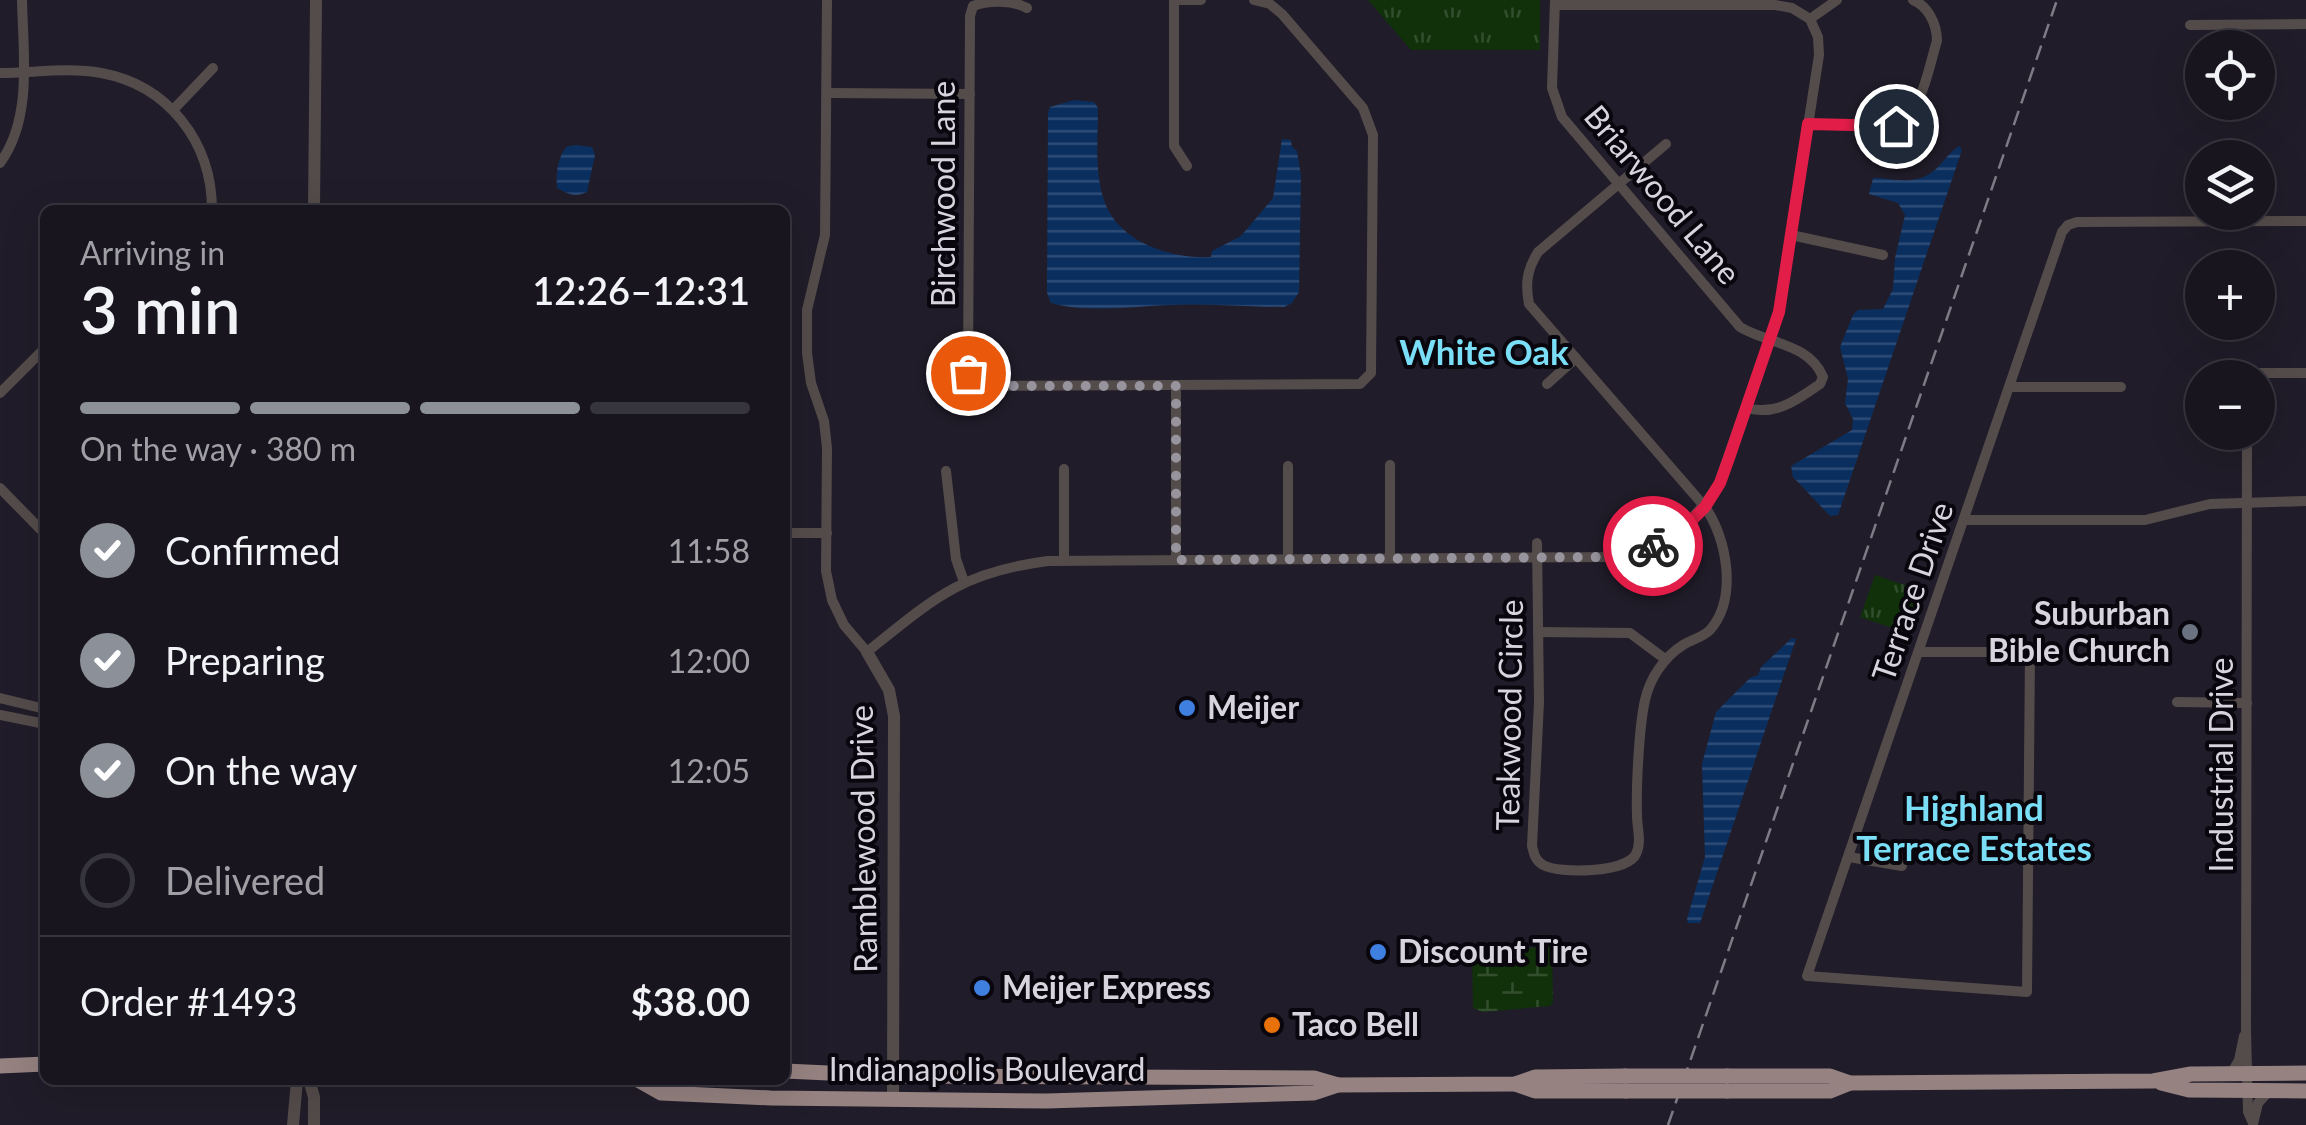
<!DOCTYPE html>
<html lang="en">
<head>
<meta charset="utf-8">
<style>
	:root { --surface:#18151f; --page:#211e28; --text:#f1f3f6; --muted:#9f9fa4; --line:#36343d; --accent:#8c9099 }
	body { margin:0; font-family:Lato,sans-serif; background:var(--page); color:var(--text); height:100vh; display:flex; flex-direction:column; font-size:38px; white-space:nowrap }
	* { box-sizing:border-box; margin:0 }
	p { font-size:32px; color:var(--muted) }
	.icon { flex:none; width:55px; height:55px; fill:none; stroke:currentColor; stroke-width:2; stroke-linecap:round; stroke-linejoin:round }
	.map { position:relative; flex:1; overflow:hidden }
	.drawer { position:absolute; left:40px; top:205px; width:750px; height:880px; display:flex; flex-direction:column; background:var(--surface); border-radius:15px; box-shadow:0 10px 40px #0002,0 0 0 2px var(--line) }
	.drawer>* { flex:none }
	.controls { position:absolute; left:2185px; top:30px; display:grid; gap:20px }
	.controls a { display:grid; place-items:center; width:90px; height:90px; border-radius:50%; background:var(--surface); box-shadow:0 10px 40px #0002,0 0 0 2px var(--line); font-size:50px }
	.pin { position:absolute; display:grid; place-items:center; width:85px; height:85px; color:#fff; margin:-42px; border:5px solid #fff; border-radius:50%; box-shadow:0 2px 10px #0007 }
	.courier { position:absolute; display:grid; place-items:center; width:100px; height:100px; margin:-50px; border:8px solid #e11d48; border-radius:50%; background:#fff; color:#222; box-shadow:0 2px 12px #0007 }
	.head em { font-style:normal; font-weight:600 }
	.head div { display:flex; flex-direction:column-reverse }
	.head { display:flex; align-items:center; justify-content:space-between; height:170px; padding:0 40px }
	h1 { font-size:65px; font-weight:600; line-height:75px }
	.bar { display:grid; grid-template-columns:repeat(4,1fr); gap:15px 10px; align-content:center; height:120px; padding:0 40px }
	.bar i { height:12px; border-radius:8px; background:var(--line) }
	.bar .on { background:var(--accent) }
	.bar p { grid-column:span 4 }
	.line { display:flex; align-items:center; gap:25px; padding:0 40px; border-top:2px solid var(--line) }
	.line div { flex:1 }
	ol { padding:0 40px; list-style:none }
	li { display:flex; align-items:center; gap:30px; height:110px }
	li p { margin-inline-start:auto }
	li .icon { padding:10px; border-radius:50%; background:var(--accent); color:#fff; stroke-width:4 }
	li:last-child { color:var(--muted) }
	li i { width:55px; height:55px; border:5px solid var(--line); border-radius:50% }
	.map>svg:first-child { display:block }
	.wetland { fill:url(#wetland-marsh) }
	.park { fill:url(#park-tufts) }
	.water { fill:url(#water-rules) }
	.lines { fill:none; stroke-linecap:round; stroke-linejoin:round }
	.minor { stroke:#544c4b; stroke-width:10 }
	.tertiary { stroke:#544c4b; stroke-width:12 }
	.trunk { stroke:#958281; stroke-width:15 }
	.rail { stroke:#7f7b86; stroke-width:2.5; stroke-dasharray:15 8; stroke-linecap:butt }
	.trunk-bridge { stroke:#958281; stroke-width:15 }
	.done { stroke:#97949e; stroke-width:10; stroke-dasharray:0 18 }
	.route { stroke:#e11d48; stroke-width:12 }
	.worship-dot { fill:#6b7280; stroke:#09070d; stroke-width:4 }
	.shop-dot { fill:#3f7fe0; stroke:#09070d; stroke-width:4 }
	.food-dot { fill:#e8710a; stroke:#09070d; stroke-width:4 }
	.labels { text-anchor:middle; stroke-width:8; stroke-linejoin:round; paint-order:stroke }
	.street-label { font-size:32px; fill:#d7d4dd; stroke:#09070d }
	.poi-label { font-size:32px; font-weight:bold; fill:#d7d4dd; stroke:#09070d; text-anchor:start }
	.neighbourhood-label { font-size:35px; font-weight:bold; fill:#7adef7; stroke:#09070d }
</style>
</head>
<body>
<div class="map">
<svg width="2306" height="1125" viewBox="0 0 2306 1125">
	<defs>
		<pattern id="wetland-marsh" width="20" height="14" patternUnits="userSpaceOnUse" patternTransform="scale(2.5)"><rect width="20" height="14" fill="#10310a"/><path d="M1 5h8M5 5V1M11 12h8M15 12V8" fill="none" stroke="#324e2d"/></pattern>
		<pattern id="park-tufts" width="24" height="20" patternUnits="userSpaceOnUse" patternTransform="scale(2.5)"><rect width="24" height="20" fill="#10310a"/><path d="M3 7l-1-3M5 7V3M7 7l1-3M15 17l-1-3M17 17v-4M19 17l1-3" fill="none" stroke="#324e2d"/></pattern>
		<pattern id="water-rules" width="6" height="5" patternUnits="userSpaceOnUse" patternTransform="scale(2.5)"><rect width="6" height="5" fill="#0a2f5f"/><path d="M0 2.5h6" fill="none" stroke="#2d4c76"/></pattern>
	</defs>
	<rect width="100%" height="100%" fill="#201c29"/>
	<path class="wetland" d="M1552,946L1553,1002L1550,1006L1483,1012L1473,1008L1472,955L1475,952Z"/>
	<g class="park">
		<path d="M1368,0H1540V50H1411Z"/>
		<path d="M1875,575L1925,592L1910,634L1860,617Z"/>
	</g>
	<g class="water">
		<path d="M1074,100L1094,102L1098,108C1098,139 1094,173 1105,203C1120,243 1172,259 1211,257L1212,251L1241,236L1273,198L1282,139L1291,140L1292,147L1297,151L1301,176L1299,292L1292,303L1284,307C1245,307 1205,303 1167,305C1129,307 1088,313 1051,303L1047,293L1048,113L1050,107Z"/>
		<path d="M575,145L592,147L595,155L587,192C574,198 569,194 557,188C556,172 557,160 566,147Z"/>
		<path d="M1959,146L1962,150L1838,515L1830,516L1793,477L1791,466L1852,430L1853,419L1845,403L1848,379L1840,347L1853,315L1858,310L1883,309L1893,289L1895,258L1905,215L1898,203L1869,194L1873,178C1896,178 1916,187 1936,169C1944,161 1950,152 1959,146Z"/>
		<path d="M1792,638L1796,639L1700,923H1688L1687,919L1705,857L1702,764L1716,712L1750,678L1758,675L1761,667Z"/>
	</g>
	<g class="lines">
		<g class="minor">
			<path d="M827,0L825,235L807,310V353L811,383L824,421L827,448L826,571L832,600L844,625L867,652C933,599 961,572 1048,561L1609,557C1659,549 1693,526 1719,483L1779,312L1819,55L1818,37L1810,19"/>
			<path d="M1555,0L1552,88L1562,117L1740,327C1768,344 1809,343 1823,377L1820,384C1797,400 1776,416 1747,408"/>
			<path d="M1555,5H1775L1792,8L1810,19"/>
			<path d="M1027,8C1012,0 988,0 973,6L970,16L968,373L970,382L977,386L1360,384L1371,373L1373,135L1363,108L1282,14L1270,4L1254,0"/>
			<path d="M1810,19L1837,0"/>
			<path d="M2190,25L2306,24"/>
			<path d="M0,73C32,73 69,67 101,73C168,85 212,142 212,210"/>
			<path d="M827,93L970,94"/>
			<path d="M174,109L213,68"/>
			<path d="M1808,124L1897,126C1923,110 1928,69 1937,41C1937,24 1928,6 1913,0"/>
			<path d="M0,163C33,118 23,53 22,0"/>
			<path d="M1187,166L1174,146V0H1201"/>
			<path d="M1791,235L1883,255"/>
			<path d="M2250,378L2258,373H2306"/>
			<path d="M1547,384L1576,358"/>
			<path d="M2010,387H2121"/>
			<path d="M0,393L45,348"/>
			<path d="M2247,432L2246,1030L2248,1112L2253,1123"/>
			<path d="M1390,465V558"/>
			<path d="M1288,466V559"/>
			<path d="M1064,469V560"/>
			<path d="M946,471L956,559L964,582"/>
			<path d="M0,488L45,534"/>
			<path d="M1965,520H2145L2210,504L2306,501"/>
			<path d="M785,533H827"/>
			<path d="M1537,543L1539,702L1532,846C1534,854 1535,860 1543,865C1559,874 1627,873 1636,854C1642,842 1637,828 1637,816C1636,788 1639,727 1645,700C1650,678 1664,657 1683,645C1692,639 1702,638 1710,630C1738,598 1727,538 1705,507L1529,304C1525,283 1527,270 1538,252L1666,144"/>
			<path d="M1176,560V386"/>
			<path d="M1538,632L1630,633L1665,659"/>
			<path d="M1918,652H2030L2027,992L1807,976L2062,232L2068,225L2077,222L2306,221"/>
			<path d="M0,698L45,709"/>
			<path d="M2177,702L2247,703"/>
			<path d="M0,715L45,724"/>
			<path d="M1849,857L1902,866"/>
			<path d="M2231,1074L2239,1060L2244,1036"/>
			<path d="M2253,1124L2258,1103L2269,1091"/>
		</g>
		<g class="tertiary">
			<path d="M314,210L316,0"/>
			<path d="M867,652L889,690L894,716L893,1100"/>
			<path d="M309,1080L314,1097V1125"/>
			<path d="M293,1125L297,1080"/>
		</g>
		<g class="trunk">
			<path d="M0,1066L45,1064"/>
			<path d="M785,1071L893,1076L1314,1078L1338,1085"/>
			<path d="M1727,1076H1830L1850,1083L2153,1081L2191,1074L2306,1073"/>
			<path d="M638,1080L661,1093L771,1098L1047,1101L1314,1093L1338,1085L1515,1084L1535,1077L1625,1076"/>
			<path d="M2161,1083L2189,1090L2306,1091"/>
			<path d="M1515,1084L1535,1091H1626"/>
			<path d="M1727,1091H1830L1850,1083"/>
		</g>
		<path class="rail" d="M1668,1125L2057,0"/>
		<g class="trunk-bridge">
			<path d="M1625,1076H1727"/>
			<path d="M1626,1091H1727"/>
		</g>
	</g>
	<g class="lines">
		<path class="done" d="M968,373L970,382L977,386H1176V560L1609,557L1653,546"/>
		<path class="route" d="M1653,546L1684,528L1705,507L1720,483L1729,458L1779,312L1808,124L1896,126"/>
	</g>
	<circle class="worship-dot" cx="2190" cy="632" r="10"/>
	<g class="shop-dot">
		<circle cx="1187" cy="708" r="10"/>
		<circle cx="1378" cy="952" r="10"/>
		<circle cx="982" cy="988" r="10"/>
	</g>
	<circle class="food-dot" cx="1272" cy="1025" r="10"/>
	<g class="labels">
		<g class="street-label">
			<text transform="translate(944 194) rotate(-90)" y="11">Birchwood Lane</text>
			<text transform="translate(1662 195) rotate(50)" y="11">Briarwood Lane</text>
			<text transform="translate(1913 592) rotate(-71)" y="11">Terrace Drive</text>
			<text transform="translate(1510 715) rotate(-89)" y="11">Teakwood Circle</text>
			<text transform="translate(2222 765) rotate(-90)" y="11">Industrial Drive</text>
			<text transform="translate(864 839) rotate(-91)" y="11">Ramblewood Drive</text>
			<text x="987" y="1081">Indianapolis Boulevard</text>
		</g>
		<g class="poi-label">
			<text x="2170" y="625" text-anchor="end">Suburban<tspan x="2170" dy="37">Bible Church</tspan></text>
			<text x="1207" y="719">Meijer</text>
			<text x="1398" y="963">Discount Tire</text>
			<text x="1002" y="999">Meijer Express</text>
			<text x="1292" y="1036">Taco Bell</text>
		</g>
		<g class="neighbourhood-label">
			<text x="1484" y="365">White Oak</text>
			<text x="1974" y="821">Highland<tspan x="1974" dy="40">Terrace Estates</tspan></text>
		</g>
	</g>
</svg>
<div class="controls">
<a><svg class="icon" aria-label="locate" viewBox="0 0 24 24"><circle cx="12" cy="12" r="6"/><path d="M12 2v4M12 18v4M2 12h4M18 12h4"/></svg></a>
<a><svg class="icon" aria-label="layers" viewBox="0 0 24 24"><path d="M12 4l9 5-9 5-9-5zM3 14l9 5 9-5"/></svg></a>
<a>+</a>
<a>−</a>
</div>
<div class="pin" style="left:968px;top:373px;background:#ea580c"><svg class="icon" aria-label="bag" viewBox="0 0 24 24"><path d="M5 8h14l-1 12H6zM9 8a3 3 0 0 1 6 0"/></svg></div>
<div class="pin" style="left:1896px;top:126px;background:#1f2937"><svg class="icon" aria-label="home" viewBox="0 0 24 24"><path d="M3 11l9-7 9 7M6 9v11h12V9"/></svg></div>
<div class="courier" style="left:1653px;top:546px"><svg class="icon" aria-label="bike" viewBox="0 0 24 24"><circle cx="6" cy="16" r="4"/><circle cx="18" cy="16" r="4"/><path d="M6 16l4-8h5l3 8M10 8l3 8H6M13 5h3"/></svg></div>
<section class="drawer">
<div class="head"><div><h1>3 min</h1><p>Arriving in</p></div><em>12:26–12:31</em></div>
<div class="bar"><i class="on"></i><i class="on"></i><i class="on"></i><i></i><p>On the way · 380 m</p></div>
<ol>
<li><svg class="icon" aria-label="check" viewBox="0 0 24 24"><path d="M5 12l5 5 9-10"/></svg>Confirmed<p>11:58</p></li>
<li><svg class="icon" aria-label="check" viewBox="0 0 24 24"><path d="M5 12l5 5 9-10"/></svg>Preparing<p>12:00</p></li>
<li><svg class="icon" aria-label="check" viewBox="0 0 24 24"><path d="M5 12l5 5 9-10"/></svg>On the way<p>12:05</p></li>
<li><i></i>Delivered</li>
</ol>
<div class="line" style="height:130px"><div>Order #1493</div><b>$38.00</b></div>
</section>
</div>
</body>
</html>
